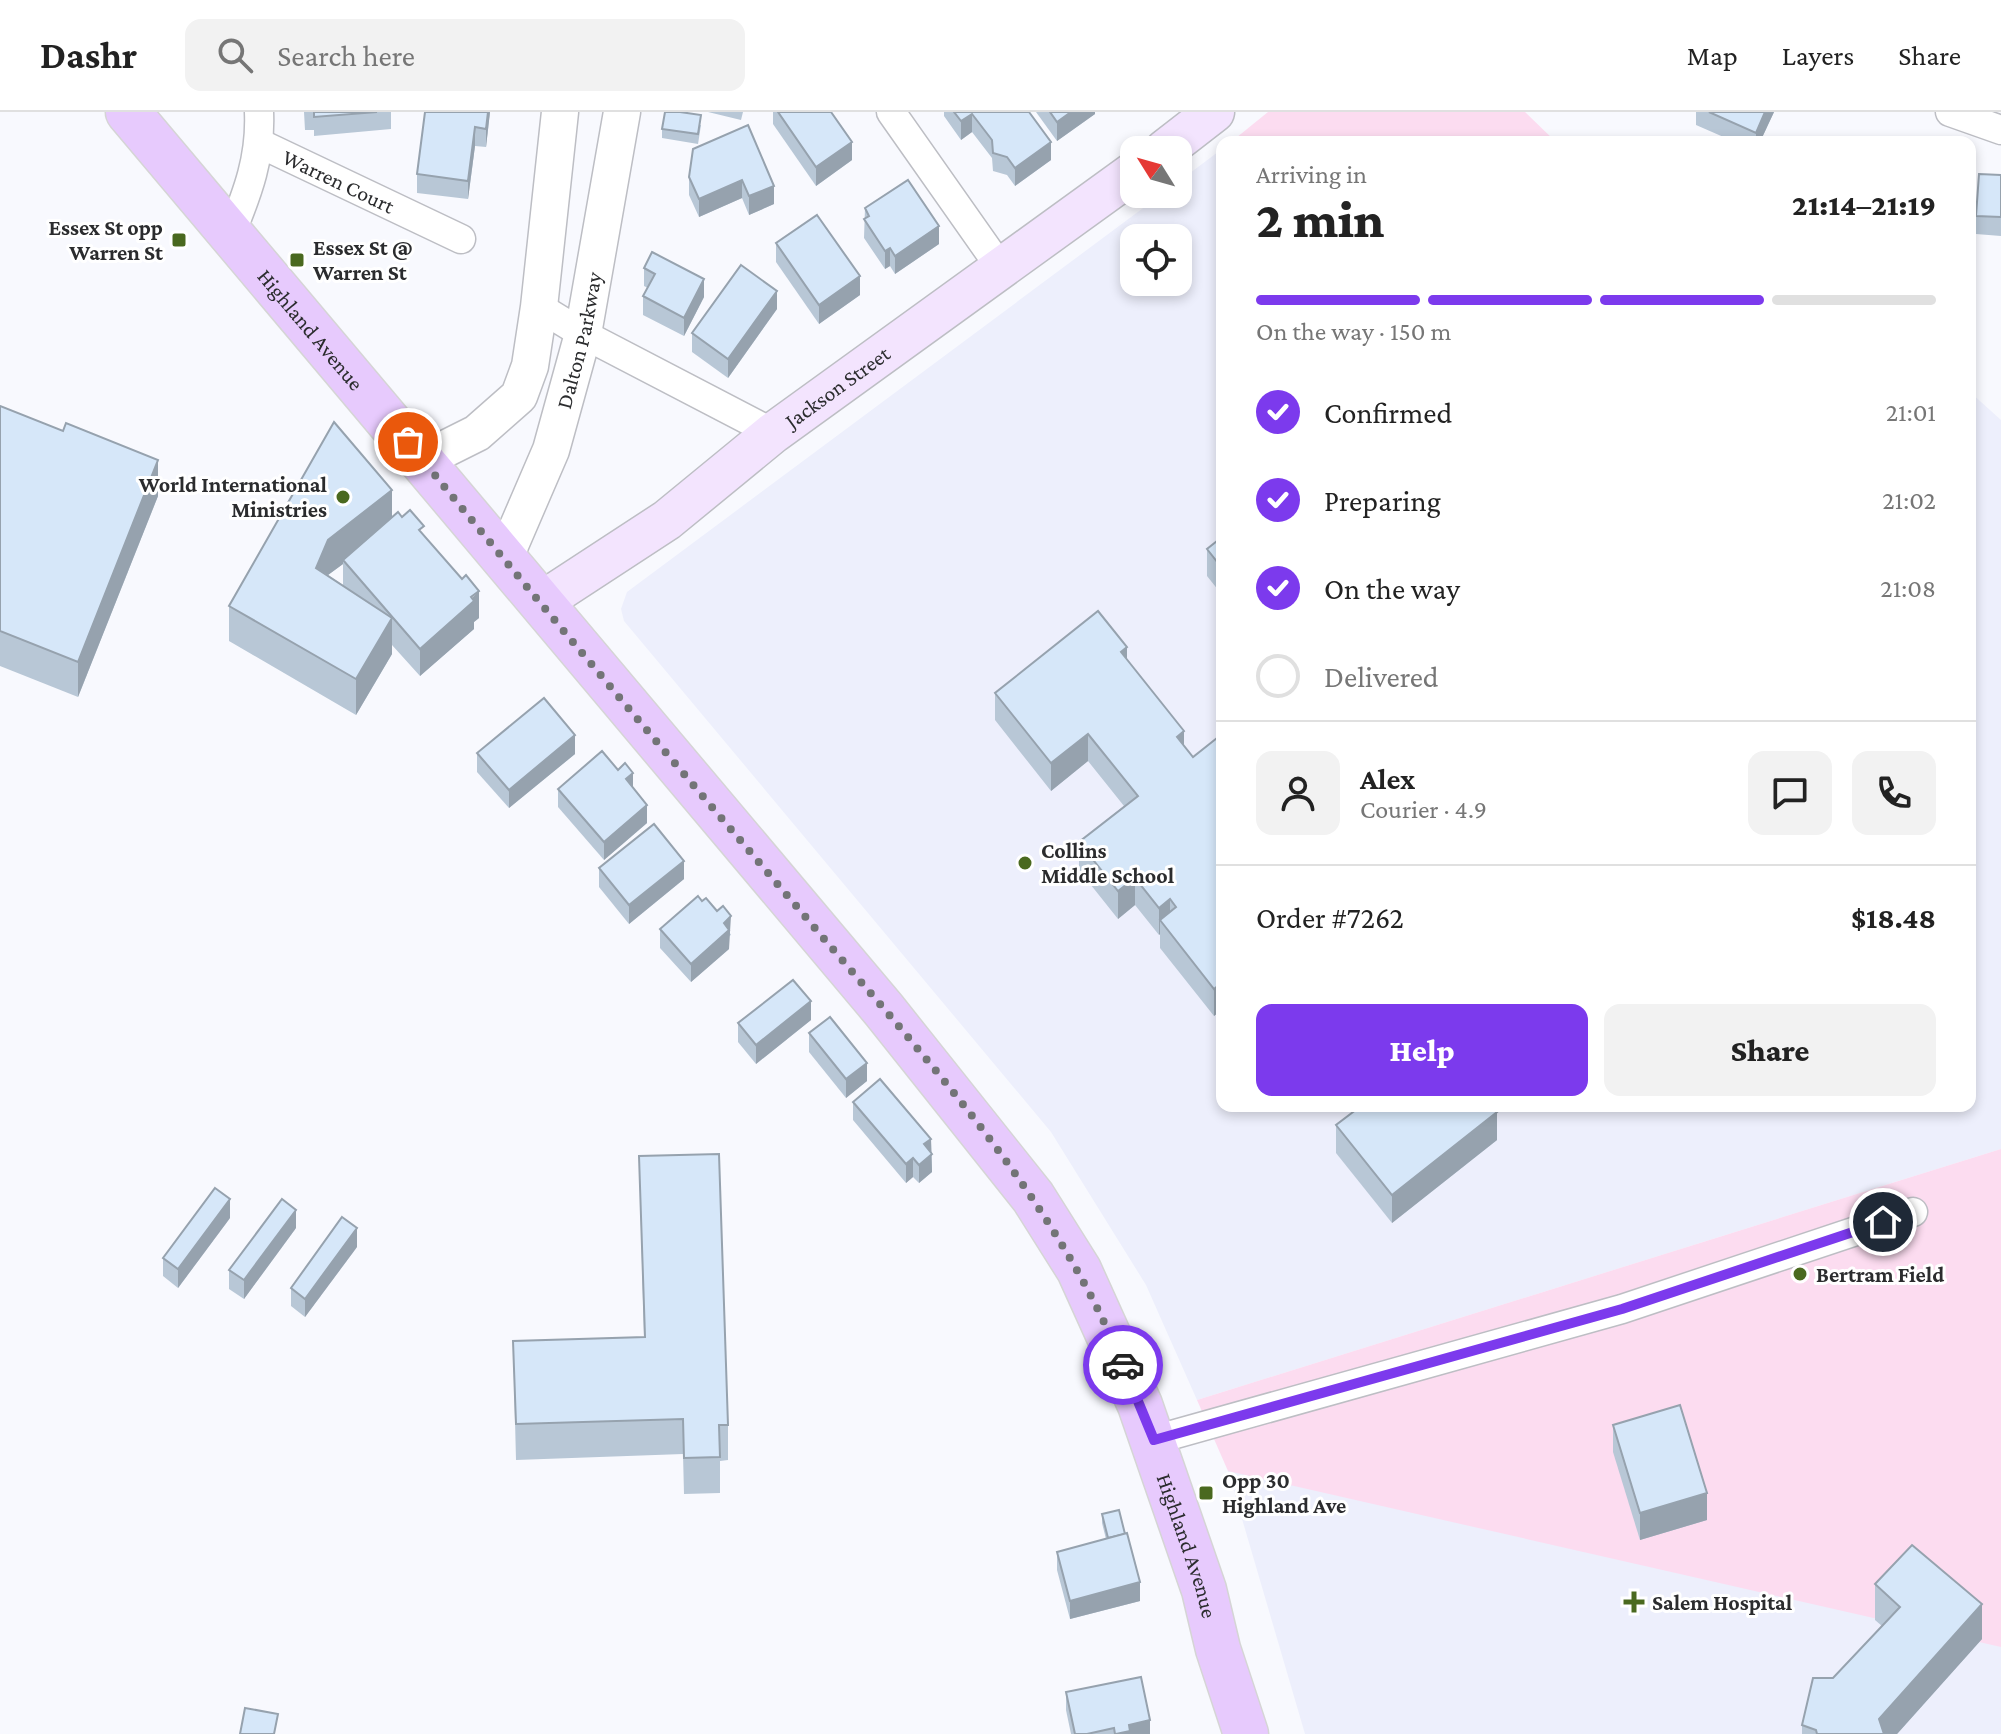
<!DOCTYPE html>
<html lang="en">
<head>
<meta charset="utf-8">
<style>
	:root { --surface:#fff; --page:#f2f2f2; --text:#222; --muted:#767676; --line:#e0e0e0; --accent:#7c3aed }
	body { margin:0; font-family:"Crimson Pro",serif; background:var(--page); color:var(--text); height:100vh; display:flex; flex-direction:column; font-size:30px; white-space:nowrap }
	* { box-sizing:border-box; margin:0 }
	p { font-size:26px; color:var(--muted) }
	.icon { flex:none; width:44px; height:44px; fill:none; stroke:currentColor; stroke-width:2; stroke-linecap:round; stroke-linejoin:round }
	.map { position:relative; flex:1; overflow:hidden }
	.sheet { position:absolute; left:1216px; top:24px; width:760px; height:976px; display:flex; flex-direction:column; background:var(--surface); border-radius:16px; box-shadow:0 4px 12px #0003 }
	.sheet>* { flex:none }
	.needle { width:52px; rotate:307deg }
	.tools { position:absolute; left:1120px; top:24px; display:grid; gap:16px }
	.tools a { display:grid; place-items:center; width:72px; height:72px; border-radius:16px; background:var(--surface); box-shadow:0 4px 12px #0003; font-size:40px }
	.pin { position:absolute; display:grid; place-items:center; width:68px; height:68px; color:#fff; margin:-34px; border:4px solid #fff; border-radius:50%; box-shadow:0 2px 8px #0007 }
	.courier { position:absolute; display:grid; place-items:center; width:80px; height:80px; margin:-40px; border:6px solid #7c3aed; border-radius:50%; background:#fff; color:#222; box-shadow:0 2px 10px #0007 }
	.overview em { font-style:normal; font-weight:800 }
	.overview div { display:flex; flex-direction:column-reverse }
	.overview { display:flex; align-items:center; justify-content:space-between; height:136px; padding:0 40px }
	h1 { font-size:52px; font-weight:800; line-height:60px }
	.bar { display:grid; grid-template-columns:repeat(4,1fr); gap:12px 8px; align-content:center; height:96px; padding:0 40px }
	.bar i { height:10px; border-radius:6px; background:var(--line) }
	.bar .current { background:var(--accent) }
	.bar p { grid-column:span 4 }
	.line { display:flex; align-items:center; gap:20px; padding:0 40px; border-top:2px solid var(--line) }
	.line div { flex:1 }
	.round { display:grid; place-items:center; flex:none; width:84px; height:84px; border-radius:16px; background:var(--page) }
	ol { padding:0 40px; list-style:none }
	li { display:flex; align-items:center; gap:24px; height:88px }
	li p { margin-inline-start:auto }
	li .icon { padding:8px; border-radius:50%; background:var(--accent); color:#fff; stroke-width:4 }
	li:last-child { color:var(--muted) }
	li i { width:44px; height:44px; border:4px solid var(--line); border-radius:50% }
	.primary-button { display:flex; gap:16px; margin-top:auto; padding:16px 40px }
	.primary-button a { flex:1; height:92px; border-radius:16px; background:var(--accent); color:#fff; font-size:32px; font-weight:800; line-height:92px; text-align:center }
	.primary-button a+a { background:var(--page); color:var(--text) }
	header { display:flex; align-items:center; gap:48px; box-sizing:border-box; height:112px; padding:0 40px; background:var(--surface); border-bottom:2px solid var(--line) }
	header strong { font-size:38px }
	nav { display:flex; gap:44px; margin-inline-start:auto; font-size:28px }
	.search { width:560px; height:72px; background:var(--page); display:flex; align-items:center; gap:20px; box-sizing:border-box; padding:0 28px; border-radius:16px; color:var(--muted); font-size:30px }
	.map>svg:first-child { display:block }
	.built { fill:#edeffc; fill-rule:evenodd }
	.green { fill:#fcdcf0 }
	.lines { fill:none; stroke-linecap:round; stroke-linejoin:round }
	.minor-casing { stroke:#bdbec4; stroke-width:31 }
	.tertiary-casing { stroke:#bdbec4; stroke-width:39 }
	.secondary-casing { stroke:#bdbec4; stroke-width:43 }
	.primary-casing { stroke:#d5d5d5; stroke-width:47 }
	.minor { stroke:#fff; stroke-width:28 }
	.tertiary { stroke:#fff; stroke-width:36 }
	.secondary { stroke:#f3e4fe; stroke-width:40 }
	.primary { stroke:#e7cafd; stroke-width:44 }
	.wall { fill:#b8c7d6; fill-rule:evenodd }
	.shaded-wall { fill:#96a2ae }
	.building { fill:#d6e7f9; stroke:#96a2ae; stroke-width:2 }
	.done { stroke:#737477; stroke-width:8; stroke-dasharray:0 14.4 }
	.route { stroke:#7c3aed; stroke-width:10 }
	.poi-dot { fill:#4a691f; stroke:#fff; stroke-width:3 }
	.labels { text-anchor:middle; stroke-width:6; stroke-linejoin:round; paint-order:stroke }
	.street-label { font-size:22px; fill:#2b2c2e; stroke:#fff }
	.poi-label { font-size:22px; font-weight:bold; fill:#2b2c2e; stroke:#fff; text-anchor:start }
</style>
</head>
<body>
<header>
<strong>Dashr</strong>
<div class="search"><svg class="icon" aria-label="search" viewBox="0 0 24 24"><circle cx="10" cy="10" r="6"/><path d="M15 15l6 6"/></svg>Search here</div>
<nav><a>Map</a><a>Layers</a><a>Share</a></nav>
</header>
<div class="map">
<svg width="2001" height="1622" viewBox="0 0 2001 1622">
	<rect width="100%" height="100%" fill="#f8f9fe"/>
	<g class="built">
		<path d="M1222,37V994H1970V280L2001,308V1037L1197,1288L1146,1173L1051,1020L624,509L621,497L627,480L1162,82H1178V70ZM1134,126H1178V170H1134Z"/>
		<path d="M2001,1120V1622H1305L1228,1359Z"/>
	</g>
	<g class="green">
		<path d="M1268,0H1525L1556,30H1231Z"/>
		<path d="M2001,1037V1535L1228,1359L1197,1288Z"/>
	</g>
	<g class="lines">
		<defs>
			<g id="minor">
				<path d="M891,0L1000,155"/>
				<path d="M1950,0L2001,18"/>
				<path id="s1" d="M261,32L461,127"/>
				<path d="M231,121C248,80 261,45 259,0"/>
				<path d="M539,195L583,222L773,321"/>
				<path d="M1154,1328L1622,1197L1913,1100"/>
			</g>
			<g id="tertiary">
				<path d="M423,348L477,321L519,284L530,254L539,195L560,0"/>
				<path id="s2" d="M504,447L551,338L583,222L622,0"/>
			</g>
			<g id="secondary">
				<path d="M1165,38L1214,0"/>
				<path id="s3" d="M540,491L667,408L773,321L1134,60"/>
			</g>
			<g id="primary">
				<path id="s4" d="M128,0L884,898L1033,1085L1079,1158L1140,1293L1204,1478L1218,1537L1246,1622"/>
			</g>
		</defs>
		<use href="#minor" class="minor-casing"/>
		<use href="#tertiary" class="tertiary-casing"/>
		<use href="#secondary" class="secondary-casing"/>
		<use href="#primary" class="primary-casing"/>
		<use href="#minor" class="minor"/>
		<use href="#tertiary" class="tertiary"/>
		<use href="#secondary" class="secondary"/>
		<use href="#primary" class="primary"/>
	</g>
	<g class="wall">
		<path d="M304,0H391V17L314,24V18H305Z"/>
		<path d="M425,0H490L486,35L475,34L468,87L417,81V62Z"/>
		<path d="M708,0H743L741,8Z"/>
		<path d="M773,0H831L852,48L816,74L773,12Z"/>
		<path d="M944,0H1029L1051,48L1015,74L1007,63L993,59L992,46L972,20L961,28L944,4Z"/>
		<path d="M1036,0H1095V2L1057,29Z"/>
		<path d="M1696,0H1774L1760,30H1735L1696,13Z"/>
		<path d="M701,13L698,32L662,26V17Z"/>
		<path d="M693,37L774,74V92L749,103L742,86L699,105L689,83V65Z"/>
		<path d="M2001,63V124L1976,122V104Z"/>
		<path d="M865,96L939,132L895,162L890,154L885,157L864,126Z"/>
		<path d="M776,131L860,183L819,212L776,150Z"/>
		<path d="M644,156L704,185L684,224L643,203V184L648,176L644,174Z"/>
		<path d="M777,197L728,266L692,240V221Z"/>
		<path d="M0,294L158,384L78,585L0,554Z"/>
		<path d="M392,405H402L424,424L479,506L474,510V517L420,564L392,533V542L356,603L229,529V494ZM343,452V473L328,463Z"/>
		<path d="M1222,425V511L1218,507L1219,479L1207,464V437Z"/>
		<path d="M1127,547L1184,634L1193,645L1222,622V904L1219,900L1214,904L1160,836V822L1159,823L1135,793L1118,807L1079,758V730L1124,694L1088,649L1051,679L995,608V581Z"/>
		<path d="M477,641L575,642L509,696L477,660Z"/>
		<path d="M633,676L647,711L604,748L558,695V677Z"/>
		<path d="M599,756L684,767L629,812L599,775Z"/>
		<path d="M702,789L717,799L731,823L729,824V837L691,870L660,836V817Z"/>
		<path d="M811,908L756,952L738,930V911Z"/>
		<path d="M809,921L867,969L846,986L809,940Z"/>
		<path d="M853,990L931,1027L932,1060L919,1071L913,1065L906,1071L853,1008Z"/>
		<path d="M1336,1013L1497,1028L1392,1111L1336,1041Z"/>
		<path d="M639,1044L728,1313V1348L720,1349V1381L684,1382L683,1342L516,1348L513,1229L644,1225Z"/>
		<path d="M230,1106L178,1176L163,1164V1146Z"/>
		<path d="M296,1116L244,1187L229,1177V1158Z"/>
		<path d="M357,1135L305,1205L291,1194V1176Z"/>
		<path d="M1613,1313L1707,1408L1640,1428L1613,1340Z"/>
		<path d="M1102,1402L1140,1489L1070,1507L1057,1458V1440L1106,1427L1102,1411Z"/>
		<path d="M1875,1472L1982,1527L1897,1622H1802V1613L1833,1566L1882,1514L1875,1508Z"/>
		<path d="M1066,1580L1150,1622H1071L1066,1598Z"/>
	</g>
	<g class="shaded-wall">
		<path d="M488,0H490L486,35V17Z"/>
		<path d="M1071,0H1095V2L1057,29V10Z"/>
		<path d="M1765,0H1774L1760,30H1756V21Z"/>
		<path d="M972,2V20L961,28V9Z"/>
		<path d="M475,15V34L468,87V69Z"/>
		<path d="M852,30V48L816,74V55Z"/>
		<path d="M1051,30V48L1015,74V56Z"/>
		<path d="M742,68V86L699,105V87Z"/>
		<path d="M774,74V92L749,103V84Z"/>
		<path d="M939,114V132L895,162V144Z"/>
		<path d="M890,136V154L885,157V139Z"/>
		<path d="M860,164V183L819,212V193Z"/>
		<path d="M704,167V185L684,224V206Z"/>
		<path d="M777,179V197L728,266V247Z"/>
		<path d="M158,348V384L78,585V550Z"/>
		<path d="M392,378V413L343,448V452L328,463L316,456L328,428Z"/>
		<path d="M479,479V506L474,510V517L420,564V537Z"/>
		<path d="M392,506V542L356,603V567Z"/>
		<path d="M1127,535V563L1121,540Z"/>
		<path d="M1184,619V647L1177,625Z"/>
		<path d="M1088,622V649L1051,679V651Z"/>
		<path d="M575,623V642L509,696V678Z"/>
		<path d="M633,661V679L626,667Z"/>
		<path d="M647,693V711L604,748V730Z"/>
		<path d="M684,749V767L629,812V793Z"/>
		<path d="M1135,766V793L1118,807V779Z"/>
		<path d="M1170,787V814L1160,808V822L1159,823V796Z"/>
		<path d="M731,804L729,837L691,870V852L724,811Z"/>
		<path d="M1219,873V900L1214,904V877Z"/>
		<path d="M811,889V908L756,952V933Z"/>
		<path d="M867,951V969L846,986V967Z"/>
		<path d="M1497,1000V1028L1392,1111V1083Z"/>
		<path d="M931,1027L932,1060L919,1071V1053L924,1032Z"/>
		<path d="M913,1046V1065L906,1071V1052Z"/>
		<path d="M230,1087V1106L178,1176V1157Z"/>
		<path d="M296,1098V1116L244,1187V1168Z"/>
		<path d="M357,1116V1135L305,1205V1187Z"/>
		<path d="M1707,1381V1408L1640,1428V1401Z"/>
		<path d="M1140,1470V1489L1070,1507V1489Z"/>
		<path d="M1982,1492V1527L1897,1622H1879V1607Z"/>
		<path d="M1150,1608V1622H1116L1129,1613Z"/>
	</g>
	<g class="building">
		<path d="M314,0H377L314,5Z"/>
		<path d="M425,0H488L486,17L475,15L468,69L417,62Z"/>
		<path d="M665,0H680L701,3L698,22L662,17Z"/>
		<path d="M778,0H831L852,30L816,55Z"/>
		<path d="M954,0H1029L1051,30L1015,56L1007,45L993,41L992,28L972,2L961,9Z"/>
		<path d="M1050,0H1071L1057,10Z"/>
		<path d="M1709,0H1765L1756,21Z"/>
		<path d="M748,13L774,74L749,84L742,68L699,87L689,65L693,37Z"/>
		<path d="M1979,62L2001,63V105L1976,104Z"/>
		<path d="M908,68L939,114L895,144L890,136L885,139L864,107L869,104L865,96Z"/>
		<path d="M817,103L860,164L819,193L776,131Z"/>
		<path d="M652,140L704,167L684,206L643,184L655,162L644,156Z"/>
		<path d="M741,153L777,179L728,247L692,221Z"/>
		<path d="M0,294L63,319L66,311L158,348L78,550L0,519Z"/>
		<path d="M334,310L392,378L328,428L316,456L392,506L356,567L229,494Z"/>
		<path d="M410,398L424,414L419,418L462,467L466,463L479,479L471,485L474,489L420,537L343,448L398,400L402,405Z"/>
		<path d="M1222,425V456L1207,437Z"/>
		<path d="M1098,499L1127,535L1121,540L1184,619L1177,625L1193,645L1222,622V877L1219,873L1214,877L1160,808L1176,795L1170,787L1159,796L1135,766L1118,779L1079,730L1138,684L1088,622L1051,651L995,581Z"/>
		<path d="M544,586L575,623L509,678L477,641Z"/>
		<path d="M602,639L618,658L625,651L633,661L626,667L647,693L604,730L558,677Z"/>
		<path d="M654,712L684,749L629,793L599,756Z"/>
		<path d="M698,784L702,789L706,786L717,799L723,794L731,804L724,811L729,818L691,852L660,817Z"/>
		<path d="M793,868L811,889L756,933L738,911Z"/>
		<path d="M830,905L867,951L846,967L809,921Z"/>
		<path d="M880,967L931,1027L924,1032L932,1042L919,1053L913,1046L906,1052L853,990Z"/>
		<path d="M1361,994H1492L1497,1000L1392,1083L1336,1013Z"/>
		<path d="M719,1042L728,1313H719L720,1345L684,1346L683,1307L516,1312L513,1229L645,1225L639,1044Z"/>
		<path d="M215,1076L230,1087L178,1157L163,1146Z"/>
		<path d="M282,1087L296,1098L244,1168L229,1158Z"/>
		<path d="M342,1105L357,1116L305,1187L291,1176Z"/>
		<path d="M1680,1293L1707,1381L1640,1401L1613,1313Z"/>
		<path d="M1119,1398L1125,1422L1108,1426L1102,1402Z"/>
		<path d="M1127,1421L1140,1470L1070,1489L1057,1440Z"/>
		<path d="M1912,1433L1982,1492L1879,1607L1884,1622H1817L1816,1618L1802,1613L1813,1566H1833L1900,1495L1875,1472Z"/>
		<path d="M1141,1565L1150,1608L1129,1613L1130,1619L1116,1622H1115L1114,1616L1087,1622H1075L1066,1580Z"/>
		<path d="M245,1596L278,1602L274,1622H240Z"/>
	</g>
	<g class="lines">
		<path class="done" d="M408,330C537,489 670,646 803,802C921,942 1053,1081 1123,1253"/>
		<path class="route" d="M1123,1253L1154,1328L1622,1197L1883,1110"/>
	</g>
	<g class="poi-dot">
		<rect x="171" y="120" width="16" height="16" rx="4"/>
		<rect x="289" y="140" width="16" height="16" rx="4"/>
		<circle cx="343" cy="385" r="8"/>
		<circle cx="1025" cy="751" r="8"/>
		<circle cx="1800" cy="1162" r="8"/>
		<rect x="1198" y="1373" width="16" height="16" rx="4"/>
		<path d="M1630 1478h8v8h8v8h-8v8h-8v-8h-8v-8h8z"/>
	</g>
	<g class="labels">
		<g class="street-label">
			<text dy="8" stroke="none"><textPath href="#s1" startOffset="86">Warren Court</textPath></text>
			<text dy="8" stroke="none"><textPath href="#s4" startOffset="284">Highland Avenue</textPath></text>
			<text dy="8" stroke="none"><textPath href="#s2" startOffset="232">Dalton Parkway</textPath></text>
			<text dy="8" stroke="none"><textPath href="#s3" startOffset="368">Jackson Street</textPath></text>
			<text dy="8" stroke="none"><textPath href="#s4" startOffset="1796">Highland Avenue</textPath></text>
		</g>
		<g class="poi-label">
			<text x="163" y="123" text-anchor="end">Essex St opp<tspan x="163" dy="25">Warren St</tspan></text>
			<text x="313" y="143">Essex St @<tspan x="313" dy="25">Warren St</tspan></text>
			<text x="327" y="380" text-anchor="end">World International<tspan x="327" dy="25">Ministries</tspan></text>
			<text x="1041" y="746">Collins<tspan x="1041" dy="25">Middle School</tspan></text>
			<text x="1816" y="1170">Bertram Field</text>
			<text x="1222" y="1376">Opp 30<tspan x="1222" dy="25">Highland Ave</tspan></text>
			<text x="1652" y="1498">Salem Hospital</text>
		</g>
	</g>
</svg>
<div class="tools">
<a><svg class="needle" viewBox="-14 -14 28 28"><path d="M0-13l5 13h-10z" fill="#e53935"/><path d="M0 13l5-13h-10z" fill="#767676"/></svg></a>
<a><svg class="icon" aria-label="locate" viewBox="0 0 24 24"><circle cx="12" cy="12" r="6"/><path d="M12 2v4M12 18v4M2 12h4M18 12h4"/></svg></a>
</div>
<div class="pin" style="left:408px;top:330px;background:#ea580c"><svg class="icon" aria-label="bag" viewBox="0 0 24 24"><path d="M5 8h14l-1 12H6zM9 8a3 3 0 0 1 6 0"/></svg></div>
<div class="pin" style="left:1883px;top:1110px;background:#1f2937"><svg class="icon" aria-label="home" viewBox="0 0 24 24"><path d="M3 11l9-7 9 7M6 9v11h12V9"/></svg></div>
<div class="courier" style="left:1123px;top:1253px"><svg class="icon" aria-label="car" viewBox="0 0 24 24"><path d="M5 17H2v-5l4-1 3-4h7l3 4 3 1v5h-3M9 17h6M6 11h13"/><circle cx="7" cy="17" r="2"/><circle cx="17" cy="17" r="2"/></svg></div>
<section class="sheet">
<div class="overview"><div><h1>2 min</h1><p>Arriving in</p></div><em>21:14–21:19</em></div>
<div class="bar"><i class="current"></i><i class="current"></i><i class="current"></i><i></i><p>On the way · 150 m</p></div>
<ol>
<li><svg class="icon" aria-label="check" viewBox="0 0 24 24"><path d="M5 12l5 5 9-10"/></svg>Confirmed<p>21:01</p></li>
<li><svg class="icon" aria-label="check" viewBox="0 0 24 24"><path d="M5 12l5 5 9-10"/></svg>Preparing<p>21:02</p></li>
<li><svg class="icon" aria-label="check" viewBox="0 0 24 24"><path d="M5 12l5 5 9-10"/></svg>On the way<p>21:08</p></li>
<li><i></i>Delivered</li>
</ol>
<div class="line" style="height:144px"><a class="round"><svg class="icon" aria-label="person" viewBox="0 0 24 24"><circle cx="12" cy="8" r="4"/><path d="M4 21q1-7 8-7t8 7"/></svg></a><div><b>Alex</b><p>Courier · 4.9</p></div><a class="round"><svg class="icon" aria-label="chat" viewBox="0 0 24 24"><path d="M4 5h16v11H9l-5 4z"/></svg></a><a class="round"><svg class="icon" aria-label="phone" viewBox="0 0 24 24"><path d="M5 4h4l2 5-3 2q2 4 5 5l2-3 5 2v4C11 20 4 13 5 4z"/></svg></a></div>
<div class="line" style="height:104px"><div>Order #7262</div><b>$18.48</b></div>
<div class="primary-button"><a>Help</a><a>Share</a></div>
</section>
</div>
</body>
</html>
